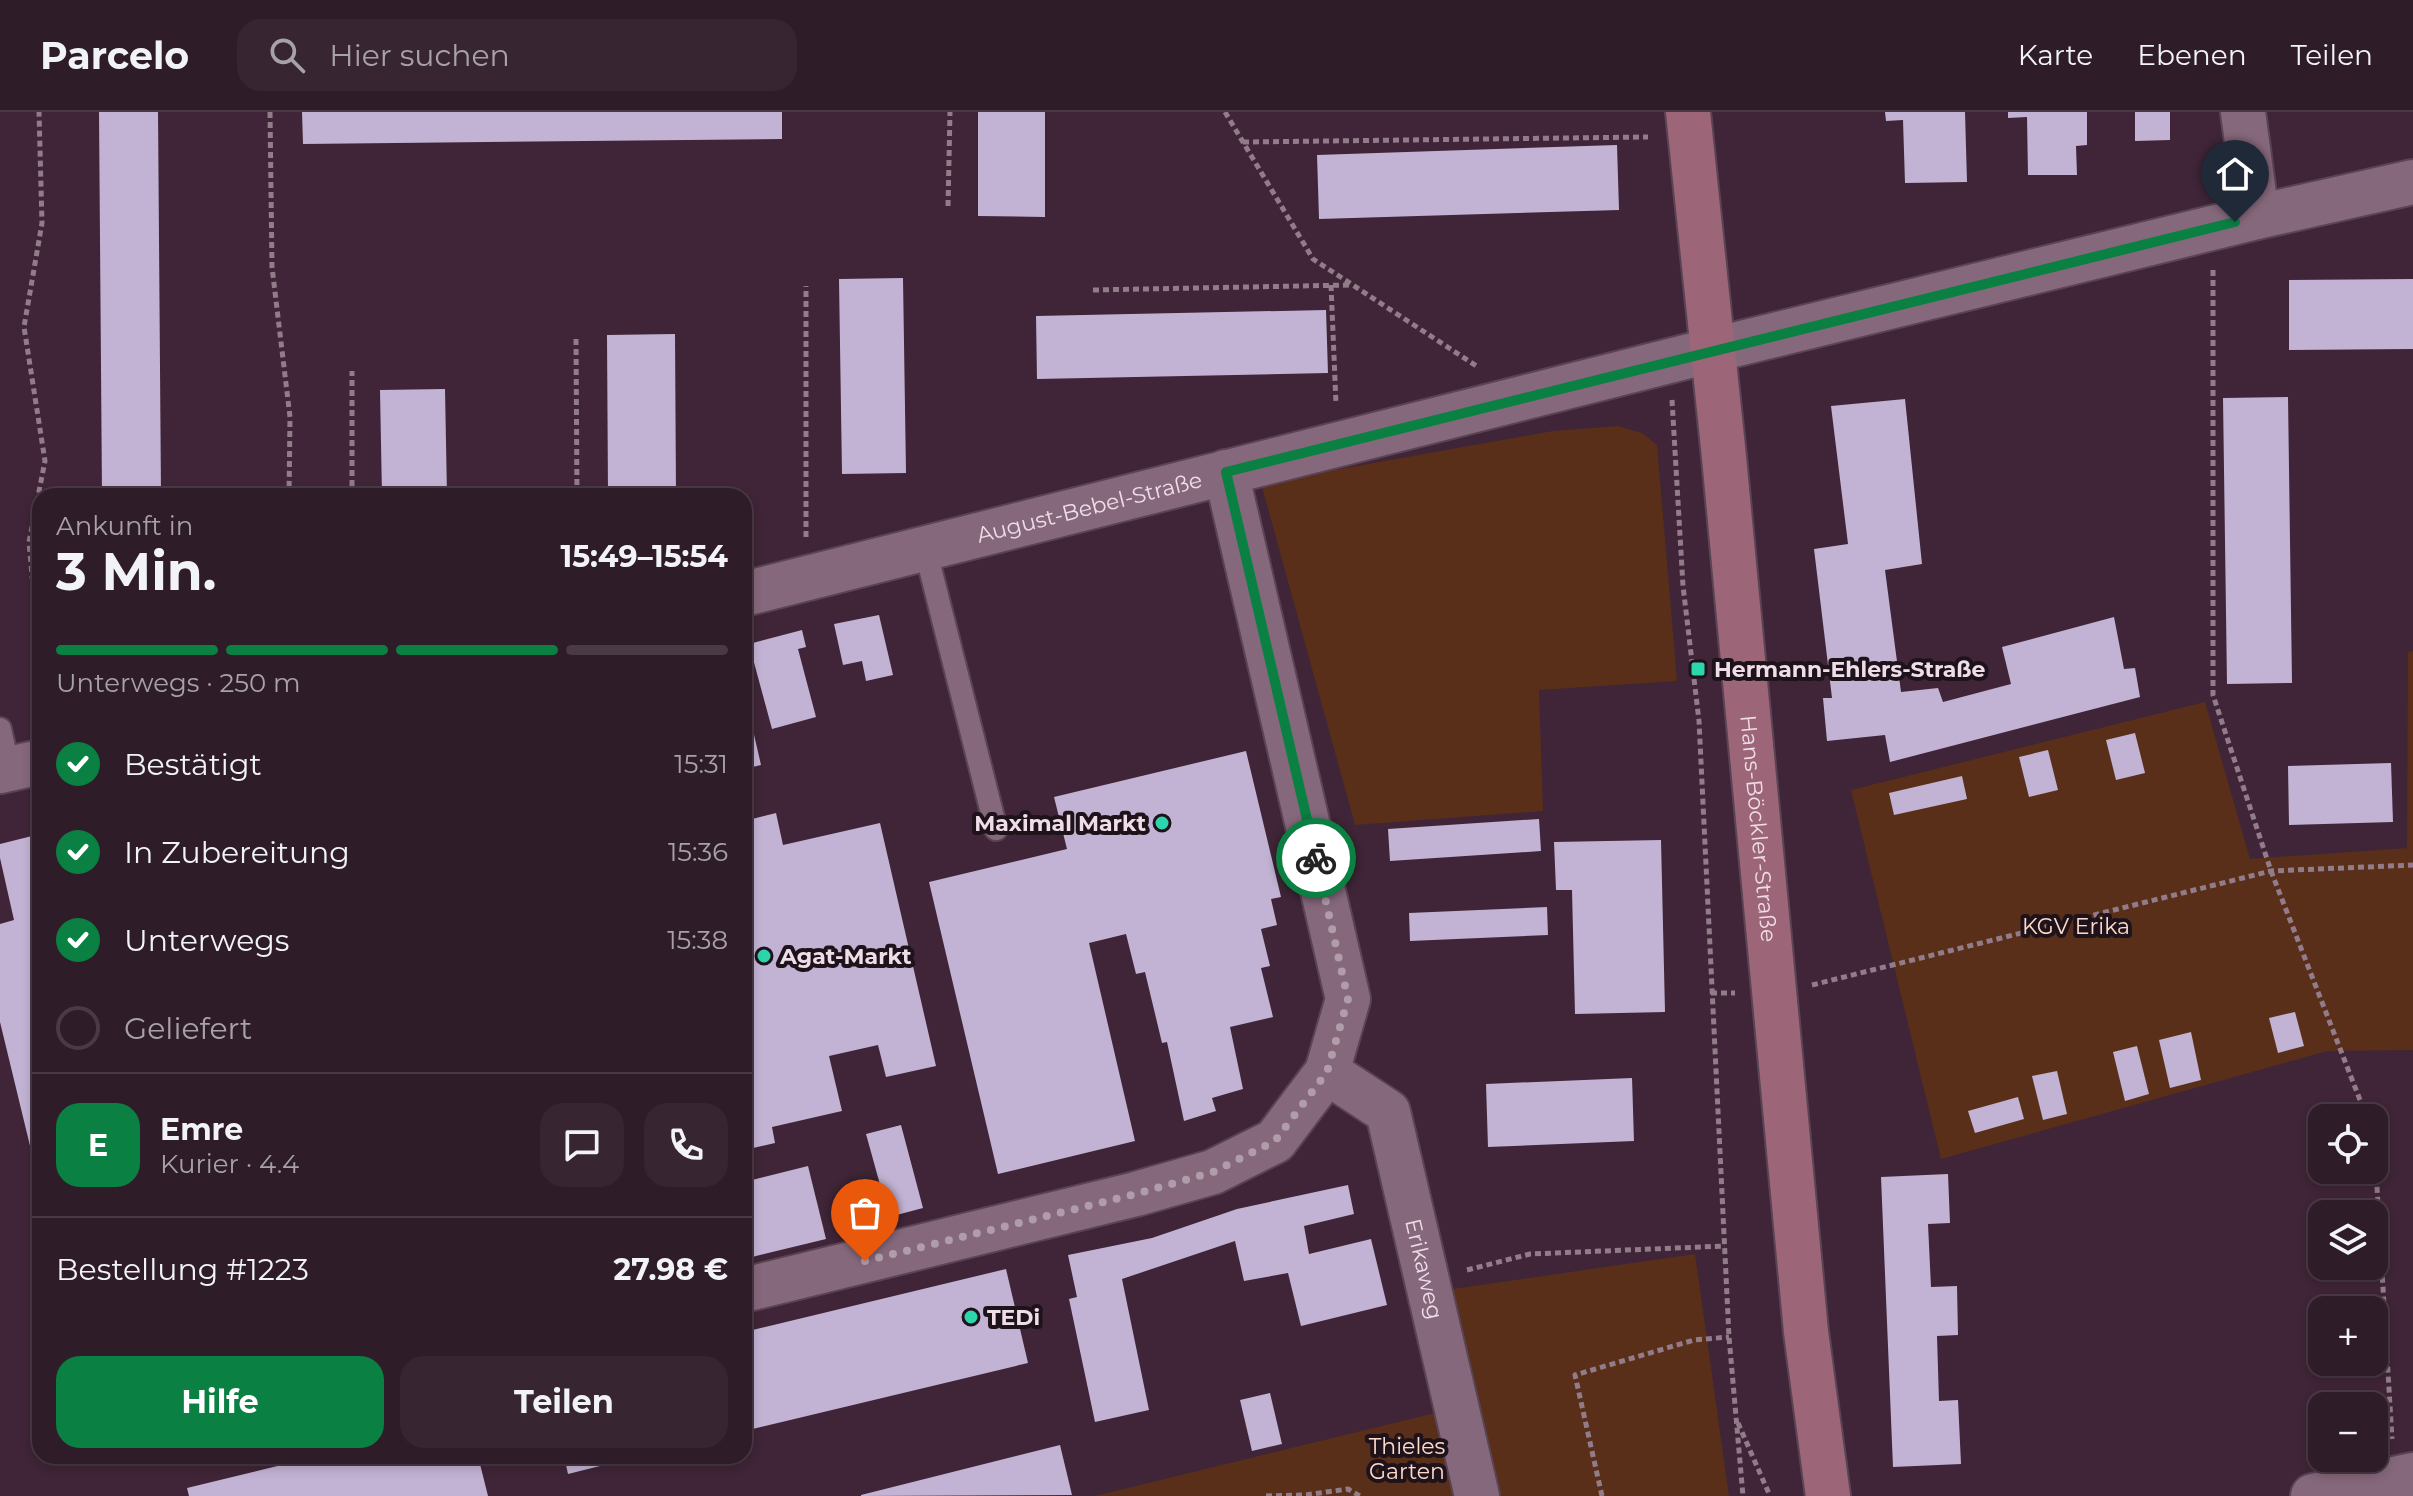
<!DOCTYPE html>
<html lang="de">
<head>
<meta charset="utf-8">
<style>
	:root { --surface:#2f1c29; --page:#372531; --text:#f1f3f6; --muted:#a7a1a8; --line:#4a3a46; --accent:#0b8043 }
	body { margin:0; font-family:Montserrat,sans-serif; background:var(--page); color:var(--text); height:100vh; display:flex; flex-direction:column; font-size:30px; white-space:nowrap }
	* { box-sizing:border-box; margin:0 }
	p { font-size:26px; color:var(--muted) }
	.icon { flex:none; width:44px; height:44px; fill:none; stroke:currentColor; stroke-width:2; stroke-linecap:round; stroke-linejoin:round }
	.map { position:relative; flex:1; overflow:hidden }
	.panel { position:absolute; left:32px; top:376px; width:720px; height:976px; display:flex; flex-direction:column; background:var(--surface); border-radius:24px; box-shadow:0 4px 12px #0003,0 0 0 2px var(--line) }
	.panel>* { flex:none }
	.fabs { position:absolute; left:2308px; top:992px; display:grid; gap:16px }
	.fabs a { display:grid; place-items:center; width:80px; height:80px; border-radius:16px; background:var(--surface); box-shadow:0 4px 12px #0003,0 0 0 2px var(--line); font-size:40px }
	.pin { position:absolute; display:grid; place-items:center; width:68px; height:68px; color:#fff; margin:-82px -34px; border-radius:50% 50% 50% 0; rotate:-45deg; box-shadow:0 0 8px #0007 }
	.pin .icon { rotate:45deg }
	.courier { position:absolute; display:grid; place-items:center; width:80px; height:80px; margin:-40px; border:6px solid #0b8043; border-radius:50%; background:#fff; color:#222; box-shadow:0 2px 10px #0007 }
	.headline em { font-style:normal; font-weight:700 }
	.headline div { display:flex; flex-direction:column-reverse }
	.headline { display:flex; align-items:center; justify-content:space-between; height:136px; padding:0 24px }
	h1 { font-size:52px; font-weight:700; line-height:60px }
	.bar { display:grid; grid-template-columns:repeat(4,1fr); gap:12px 8px; align-content:center; height:96px; padding:0 24px }
	.bar i { height:10px; border-radius:6px; background:var(--line) }
	.bar .active { background:var(--accent) }
	.bar p { grid-column:span 4 }
	.line { display:flex; align-items:center; gap:20px; padding:0 24px; border-top:2px solid var(--line) }
	.line div { flex:1 }
	.round { display:grid; place-items:center; flex:none; width:84px; height:84px; border-radius:24px; background:var(--page) }
	ol { padding:0 24px; list-style:none }
	li { display:flex; align-items:center; gap:24px; height:88px }
	li p { margin-inline-start:auto }
	li .icon { padding:8px; border-radius:50%; background:var(--accent); color:#fff; stroke-width:4 }
	li:last-child { color:var(--muted) }
	li i { width:44px; height:44px; border:4px solid var(--line); border-radius:50% }
	.button { display:flex; gap:16px; margin-top:auto; padding:16px 24px }
	.button a { flex:1; height:92px; border-radius:24px; background:var(--accent); color:#fff; font-size:32px; font-weight:700; line-height:92px; text-align:center }
	.button a+a { background:var(--page); color:var(--text) }
	header { display:flex; align-items:center; gap:48px; box-sizing:border-box; height:112px; padding:0 40px; background:var(--surface); border-bottom:2px solid var(--line) }
	header strong { font-size:38px }
	nav { display:flex; gap:44px; margin-inline-start:auto; font-size:28px }
	.search { width:560px; height:72px; background:var(--page); display:flex; align-items:center; gap:20px; box-sizing:border-box; padding:0 28px; border-radius:24px; color:var(--muted); font-size:30px }
	.map>svg:first-child { display:block }
	.green { fill:#592f1a }
	.building { fill:#c2b3d4 }
	.lines { fill:none; stroke-linecap:round; stroke-linejoin:round }
	.lane-casing { stroke:#5a4353; stroke-width:26 }
	.street-casing { stroke:#5a4353; stroke-width:48 }
	.secondary-casing { stroke:#5a4353; stroke-width:48 }
	.path { stroke:#927c8a; stroke-width:5; stroke-dasharray:6 4; stroke-linecap:butt }
	.lane { stroke:#86687c; stroke-width:22 }
	.street { stroke:#86687c; stroke-width:44 }
	.secondary { stroke:#9c6678; stroke-width:44 }
	.done { stroke:#b19daa; stroke-width:8; stroke-dasharray:0 14.4 }
	.route { stroke:#0b8043; stroke-width:10 }
	.poi-dot { fill:#2cd5ab; stroke:#1f131b; stroke-width:3 }
	.labels { text-anchor:middle; stroke-width:8; stroke-linejoin:round; paint-order:stroke }
	.street-label { font-size:22px; fill:#efdde8; stroke:#1f131b }
	.poi-label { font-size:22px; font-weight:bold; fill:#efdde8; stroke:#1f131b; text-anchor:start }
	.park-label { font-size:22px; fill:#fddac9; stroke:#1f131b }
</style>
</head>
<body>
<header>
<strong>Parcelo</strong>
<div class="search"><svg class="icon" aria-label="search" viewBox="0 0 24 24"><circle cx="10" cy="10" r="6"/><path d="M15 15l6 6"/></svg>Hier suchen</div>
<nav><a>Karte</a><a>Ebenen</a><a>Teilen</a></nav>
</header>
<div class="map">
<svg width="2413" height="1384" viewBox="0 0 2413 1384">
	<rect width="100%" height="100%" fill="#3f2537"/>
	<g class="green">
		<path d="M1618,314L1642,321L1657,333L1677,569L1539,578L1543,699L1355,713L1261,371L1553,319Z"/>
		<path d="M2413,539V938L2327,939L1941,1047L1851,678L2205,590L2250,747L2407,736L2408,540Z"/>
		<path d="M1695,1142L1729,1384H1488L1439,1179Z"/>
		<path d="M1435,1301L1457,1384H1095Z"/>
	</g>
	<g class="building">
		<path d="M99,0H158L161,384H102Z"/>
		<path d="M302,0H782V27L303,32Z"/>
		<path d="M978,0H1045V105L978,104Z"/>
		<path d="M1885,0H1965L1967,70L1905,71L1903,8L1886,9Z"/>
		<path d="M2008,0H2087V33L2076,34L2077,63H2028L2027,5L2008,6Z"/>
		<path d="M2135,0H2170V28L2135,29Z"/>
		<path d="M1617,33L1619,98L1319,107L1317,43Z"/>
		<path d="M903,166L906,361L842,362L839,167Z"/>
		<path d="M2413,167V237L2289,238V168Z"/>
		<path d="M1326,198L1328,261L1037,267L1036,204Z"/>
		<path d="M675,222L676,384H608L607,223Z"/>
		<path d="M445,277L447,384H382L380,278Z"/>
		<path d="M2288,285L2292,571L2227,572L2223,286Z"/>
		<path d="M1905,287L1922,452L1885,458L1901,580L1938,576L1943,590L2011,572L2002,535L2114,505L2124,557L2135,556L2140,585L1890,650L1885,623L1827,629L1823,586H1832L1814,437L1848,432L1831,294Z"/>
		<path d="M879,503L893,563L866,569L862,549L843,553L834,512Z"/>
		<path d="M802,518L806,535L798,537L816,605L772,617L749,532Z"/>
		<path d="M744,592H747L761,653L744,657Z"/>
		<path d="M2135,621L2145,661L2116,668L2106,628Z"/>
		<path d="M2048,638L2058,678L2029,685L2019,645Z"/>
		<path d="M1246,639L1281,785L1271,787L1277,813L1261,817L1270,854L1261,856L1273,905L1230,915L1243,977L1212,986L1216,999L1184,1009L1167,930L1162,931L1145,860L1136,862L1126,822L1089,831L1135,1029L998,1062L929,770L1067,737L1054,685Z"/>
		<path d="M2391,651L2393,710L2289,713L2288,654Z"/>
		<path d="M1962,664L1967,687L1894,703L1889,681Z"/>
		<path d="M776,701L783,733L880,711L936,954L886,965L878,933L829,944L842,999L772,1015L775,1031L744,1038V709Z"/>
		<path d="M1539,707L1541,739L1390,749L1388,717Z"/>
		<path d="M40,722V1070L39,1071L0,910V812L14,808L0,746V732Z"/>
		<path d="M1661,728L1665,900L1575,902L1572,778H1556L1554,730Z"/>
		<path d="M1547,795L1548,823L1410,829L1409,801Z"/>
		<path d="M2295,900L2304,934L2278,941L2269,906Z"/>
		<path d="M2191,920L2201,968L2170,976L2159,928Z"/>
		<path d="M2137,934L2149,982L2125,989L2113,940Z"/>
		<path d="M2057,959L2067,1002L2043,1008L2032,964Z"/>
		<path d="M1632,966L1634,1029L1488,1035L1486,972Z"/>
		<path d="M2018,985L2024,1007L1975,1021L1968,999Z"/>
		<path d="M901,1013L923,1096L889,1105L866,1022Z"/>
		<path d="M808,1054L826,1127L744,1147V1070Z"/>
		<path d="M1948,1062L1950,1111L1928,1112L1931,1175L1957,1174L1958,1223L1937,1224L1939,1289L1958,1288L1961,1352L1893,1355L1881,1065Z"/>
		<path d="M1348,1073L1354,1102L1304,1114L1309,1142L1371,1127L1387,1193L1301,1214L1288,1161L1244,1169L1235,1129L1122,1167L1149,1298L1095,1310L1069,1187L1077,1185L1068,1143L1152,1126L1237,1097Z"/>
		<path d="M40,1074V1119L36,1116L30,1092Z"/>
		<path d="M1006,1157L1028,1251L744,1319V1220Z"/>
		<path d="M1270,1281L1282,1332L1252,1339L1240,1288Z"/>
		<path d="M1060,1333L1072,1383L861,1384V1383Z"/>
		<path d="M318,1344H478L488,1384H189L187,1376Z"/>
		<path d="M564,1344H636V1345L568,1362Z"/>
	</g>
	<g class="lines">
		<defs>
			<g id="lane">
				<path d="M925,436L996,717"/>
				<path d="M0,617L9,657"/>
			</g>
			<g id="street">
				<path d="M2243,0L2257,105"/>
				<path id="s1" d="M744,482L1713,238L2257,105L2413,70"/>
				<path d="M0,659L40,650"/>
				<path id="s2" d="M1327,960L1388,1000L1477,1384"/>
				<path d="M744,1178L1136,1082L1213,1060L1275,1029L1327,960L1348,887L1226,360"/>
				<path d="M2313,1384L2413,1363"/>
			</g>
			<g id="secondary">
				<path id="s3" d="M1688,0L1724,345L1806,1220L1828,1384"/>
			</g>
		</defs>
		<use href="#lane" class="lane-casing"/>
		<use href="#street" class="street-casing"/>
		<use href="#secondary" class="secondary-casing"/>
		<g class="path">
			<path d="M270,0L272,155L290,305L289,384"/>
			<path d="M1225,0L1313,147L1478,255"/>
			<path d="M1243,30L1648,25"/>
			<path d="M948,94L950,0"/>
			<path d="M2213,158V583L2271,759L2367,1006"/>
			<path d="M1331,173L1336,292"/>
			<path d="M1093,178L1351,173"/>
			<path d="M576,227L577,384"/>
			<path d="M1672,288L1683,474L1699,609L1729,1225L1743,1384"/>
			<path d="M352,384V259"/>
			<path d="M806,425V174"/>
			<path d="M34,609L40,552L29,430L45,349L24,215L42,111L39,0"/>
			<path d="M1812,873L2271,759L2413,753"/>
			<path d="M1711,881H1735"/>
			<path d="M2374,1025L2392,1327"/>
			<path d="M1467,1158L1530,1142L1725,1134"/>
			<path d="M1738,1311L1770,1384"/>
			<path d="M1266,1384L1305,1383L1348,1377L1360,1384"/>
			<path d="M1602,1384L1575,1263L1694,1228L1729,1225"/>
		</g>
		<use href="#lane" class="lane"/>
		<use href="#street" class="street"/>
		<use href="#secondary" class="secondary"/>
	</g>
	<g class="lines">
		<path class="done" d="M865,1149L1136,1082L1213,1060L1275,1029L1327,960L1348,887L1316,746"/>
		<path class="route" d="M1316,746L1226,360L2235,110"/>
	</g>
	<g class="poi-dot">
		<rect x="1690" y="549" width="16" height="16" rx="4"/>
		<circle cx="1162" cy="711" r="8"/>
		<circle cx="764" cy="844" r="8"/>
		<circle cx="971" cy="1205" r="8"/>
	</g>
	<g class="labels">
		<g class="street-label">
			<text dy="8" stroke="none"><textPath href="#s1" startOffset="356">August-Bebel-Straße</textPath></text>
			<text dy="8" stroke="none"><textPath href="#s3" startOffset="720">Hans-Böckler-Straße</textPath></text>
			<text dy="8" stroke="none"><textPath href="#s2" startOffset="234">Erikaweg</textPath></text>
		</g>
		<g class="poi-label">
			<text x="1714" y="565">Hermann-Ehlers-Straße</text>
			<text x="1146" y="719" text-anchor="end">Maximal Markt</text>
			<text x="780" y="852">Agat-Markt</text>
			<text x="987" y="1213">TEDi</text>
		</g>
		<g class="park-label">
			<text x="2076" y="822">KGV Erika</text>
			<text x="1407" y="1342">Thieles<tspan x="1407" dy="25">Garten</tspan></text>
		</g>
	</g>
</svg>
<div class="fabs">
<a><svg class="icon" aria-label="locate" viewBox="0 0 24 24"><circle cx="12" cy="12" r="6"/><path d="M12 2v4M12 18v4M2 12h4M18 12h4"/></svg></a>
<a><svg class="icon" aria-label="layers" viewBox="0 0 24 24"><path d="M12 4l9 5-9 5-9-5zM3 14l9 5 9-5"/></svg></a>
<a>+</a>
<a>−</a>
</div>
<div class="pin" style="left:865px;top:1149px;background:#ea580c"><svg class="icon" aria-label="bag" viewBox="0 0 24 24"><path d="M5 8h14l-1 12H6zM9 8a3 3 0 0 1 6 0"/></svg></div>
<div class="pin" style="left:2235px;top:110px;background:#1f2937"><svg class="icon" aria-label="home" viewBox="0 0 24 24"><path d="M3 11l9-7 9 7M6 9v11h12V9"/></svg></div>
<div class="courier" style="left:1316px;top:746px"><svg class="icon" aria-label="bike" viewBox="0 0 24 24"><circle cx="6" cy="16" r="4"/><circle cx="18" cy="16" r="4"/><path d="M6 16l4-8h5l3 8M10 8l3 8H6M13 5h3"/></svg></div>
<section class="panel">
<div class="headline"><div><h1>3 Min.</h1><p>Ankunft in</p></div><em>15:49–15:54</em></div>
<div class="bar"><i class="active"></i><i class="active"></i><i class="active"></i><i></i><p>Unterwegs · 250 m</p></div>
<ol>
<li><svg class="icon" aria-label="check" viewBox="0 0 24 24"><path d="M5 12l5 5 9-10"/></svg>Bestätigt<p>15:31</p></li>
<li><svg class="icon" aria-label="check" viewBox="0 0 24 24"><path d="M5 12l5 5 9-10"/></svg>In Zubereitung<p>15:36</p></li>
<li><svg class="icon" aria-label="check" viewBox="0 0 24 24"><path d="M5 12l5 5 9-10"/></svg>Unterwegs<p>15:38</p></li>
<li><i></i>Geliefert</li>
</ol>
<div class="line" style="height:144px"><b class="round" style="background:var(--accent);color:#fff">E</b><div><b>Emre</b><p>Kurier · 4.4</p></div><a class="round"><svg class="icon" aria-label="chat" viewBox="0 0 24 24"><path d="M4 5h16v11H9l-5 4z"/></svg></a><a class="round"><svg class="icon" aria-label="phone" viewBox="0 0 24 24"><path d="M5 4h4l2 5-3 2q2 4 5 5l2-3 5 2v4C11 20 4 13 5 4z"/></svg></a></div>
<div class="line" style="height:104px"><div>Bestellung #1223</div><b>27.98 €</b></div>
<div class="button"><a>Hilfe</a><a>Teilen</a></div>
</section>
</div>
</body>
</html>
